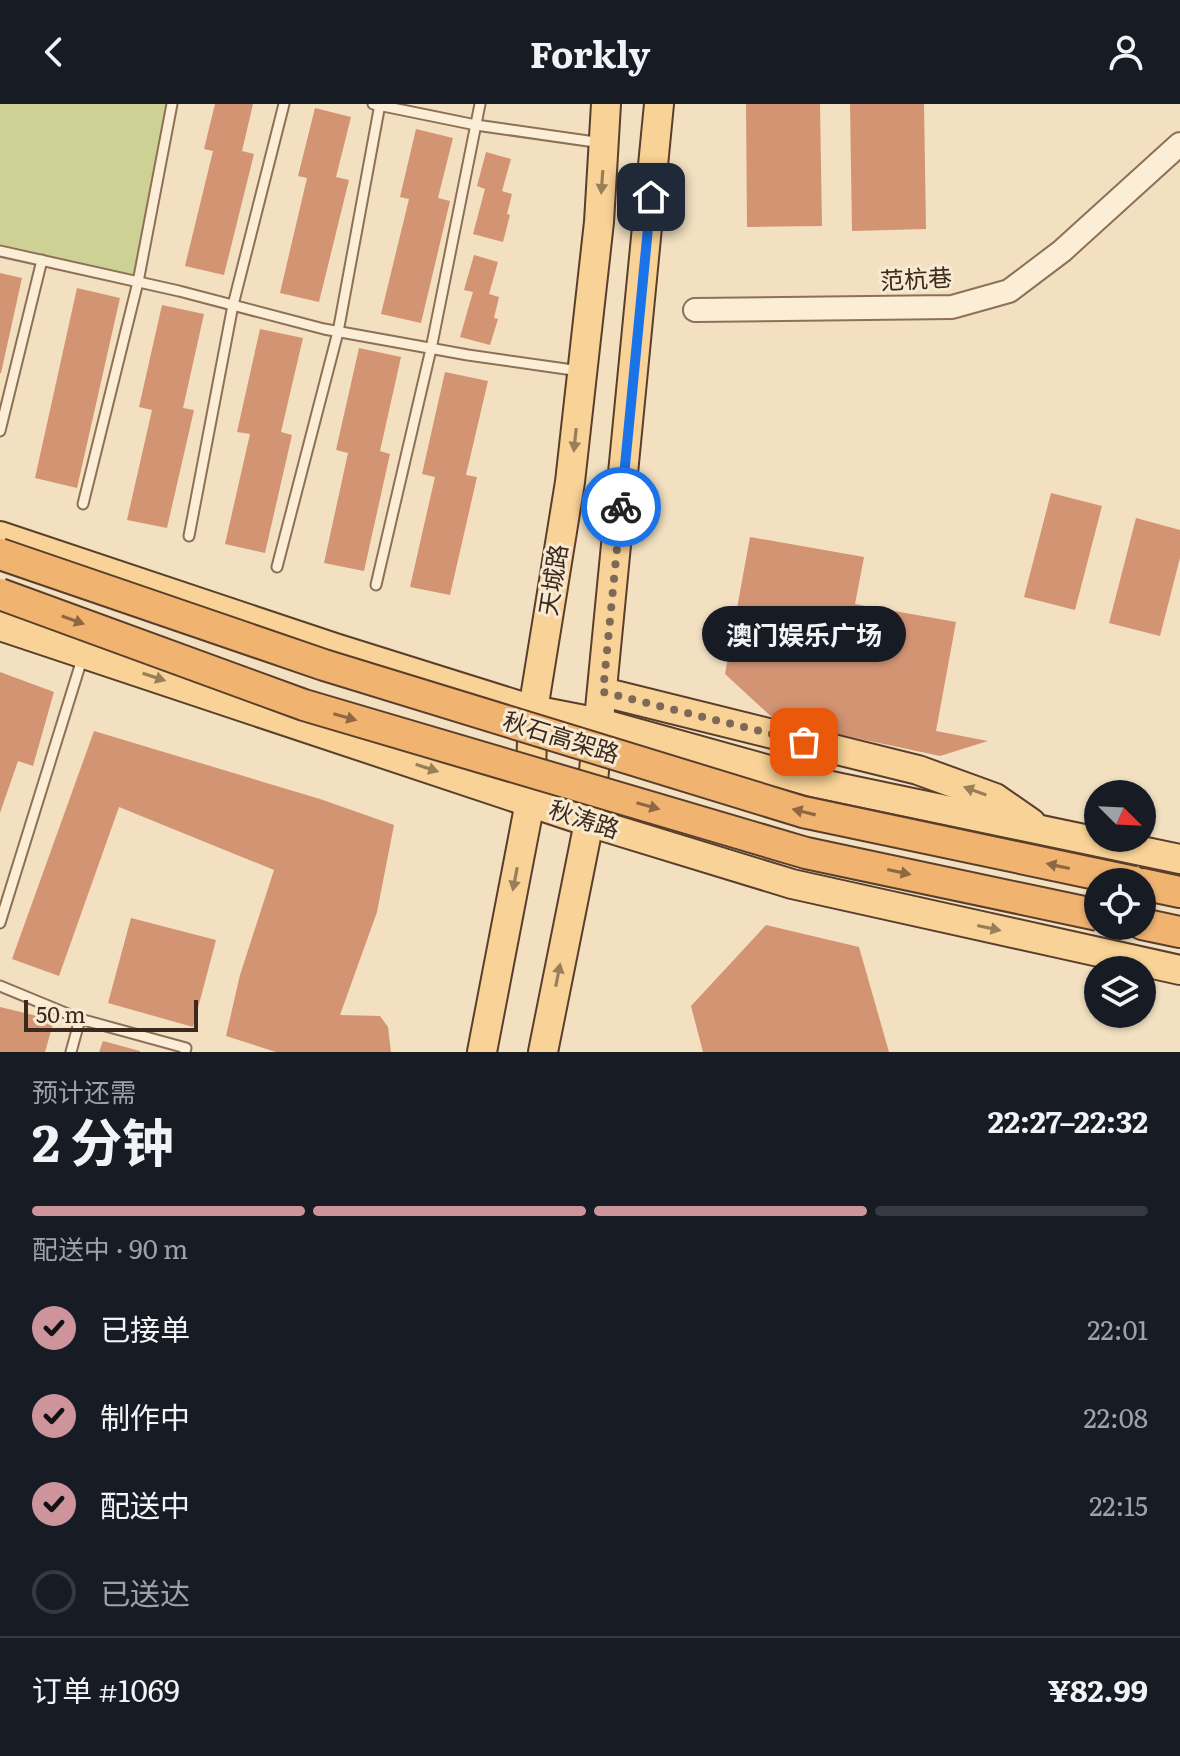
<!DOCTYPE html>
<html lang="zh">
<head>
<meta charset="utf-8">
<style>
	:root { --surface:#171b24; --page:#20242c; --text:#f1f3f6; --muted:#9ea1a6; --line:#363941; --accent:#cd959b }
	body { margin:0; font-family:Literata,"Noto Sans SC",serif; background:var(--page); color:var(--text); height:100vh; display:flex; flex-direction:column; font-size:30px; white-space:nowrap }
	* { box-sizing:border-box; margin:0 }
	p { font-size:26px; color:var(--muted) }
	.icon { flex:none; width:44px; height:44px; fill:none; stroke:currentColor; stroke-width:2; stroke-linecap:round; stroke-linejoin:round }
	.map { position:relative; height:948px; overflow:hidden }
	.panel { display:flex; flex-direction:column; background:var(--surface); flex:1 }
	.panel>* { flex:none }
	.needle { width:52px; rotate:114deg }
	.fabs { position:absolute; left:1084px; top:676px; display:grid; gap:16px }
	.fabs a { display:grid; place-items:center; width:72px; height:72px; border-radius:50%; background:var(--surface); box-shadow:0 2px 6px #0004; font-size:40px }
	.scale { position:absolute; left:24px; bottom:20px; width:174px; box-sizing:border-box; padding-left:8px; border:4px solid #3c291d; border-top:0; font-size:22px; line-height:28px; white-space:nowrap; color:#3c291d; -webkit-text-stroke:6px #f8ead2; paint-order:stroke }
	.pin { position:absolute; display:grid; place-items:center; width:68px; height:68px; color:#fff; margin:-34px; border-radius:16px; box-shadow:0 4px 12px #0006 }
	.courier { position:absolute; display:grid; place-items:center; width:80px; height:80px; margin:-40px; border:6px solid #1a73e8; border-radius:50%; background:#fff; color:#222; box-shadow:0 2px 10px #0007 }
	.bubble { position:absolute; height:56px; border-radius:28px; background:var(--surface); box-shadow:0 2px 6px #0004; font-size:26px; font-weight:700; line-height:56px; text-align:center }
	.head em { font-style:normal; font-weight:700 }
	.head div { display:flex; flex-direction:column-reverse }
	.head { display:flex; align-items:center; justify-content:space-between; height:136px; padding:0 32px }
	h1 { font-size:52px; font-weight:700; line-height:60px }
	.bar { display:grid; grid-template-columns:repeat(4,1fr); gap:12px 8px; align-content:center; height:96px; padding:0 32px }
	.bar i { height:10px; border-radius:6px; background:var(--line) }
	.bar .current { background:var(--accent) }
	.bar p { grid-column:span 4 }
	.line { display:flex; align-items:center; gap:20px; padding:0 32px; border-top:2px solid var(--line) }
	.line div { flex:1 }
	ol { padding:0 32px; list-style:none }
	li { display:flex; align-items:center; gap:24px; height:88px }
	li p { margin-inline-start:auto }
	li .icon { padding:8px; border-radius:50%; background:var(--accent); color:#111; stroke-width:4 }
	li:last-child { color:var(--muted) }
	li i { width:44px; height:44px; border:4px solid var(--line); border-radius:50% }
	header { display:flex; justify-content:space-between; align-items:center; height:104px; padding:0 32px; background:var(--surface); font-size:36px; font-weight:700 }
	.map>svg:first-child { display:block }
	.green { fill:#ced194 }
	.building { fill:#d39474 }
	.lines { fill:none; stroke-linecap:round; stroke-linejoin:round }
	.service-casing { stroke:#8d7057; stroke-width:13 }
	.tertiary-casing { stroke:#8d7057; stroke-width:26 }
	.primary-casing { stroke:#5a3e2c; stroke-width:32 }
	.trunk-casing { stroke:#5a3e2c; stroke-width:34 }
	.service { stroke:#fcedd6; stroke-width:9 }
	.tertiary { stroke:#fcedd6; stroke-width:22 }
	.primary { stroke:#f8d296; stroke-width:28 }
	.trunk { stroke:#f0b470; stroke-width:30 }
	.trunk-bridge-casing { stroke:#5a3e2c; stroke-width:34; stroke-linecap:butt }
	.trunk-bridge { stroke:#f0b470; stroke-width:30 }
	.oneway { fill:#9a7e5a }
	.oneway2 { fill:#8d6842 }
	.done { stroke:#7c6956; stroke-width:8; stroke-dasharray:0 14.4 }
	.route { stroke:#1a73e8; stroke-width:10 }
	.labels { text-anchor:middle; stroke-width:6; stroke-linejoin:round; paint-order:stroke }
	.street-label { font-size:24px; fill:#3c291d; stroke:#f8ead2 }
</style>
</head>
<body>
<header><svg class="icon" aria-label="back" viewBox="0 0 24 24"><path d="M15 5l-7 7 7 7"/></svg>Forkly<svg class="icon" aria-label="person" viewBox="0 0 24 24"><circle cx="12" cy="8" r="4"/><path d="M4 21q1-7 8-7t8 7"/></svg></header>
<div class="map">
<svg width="1180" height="948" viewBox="0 0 1180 948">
	<rect width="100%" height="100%" fill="#f2e0c1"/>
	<path class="green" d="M0,0H172L138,178L0,148Z"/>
	<g class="building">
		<path d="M215,0H253L242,47L254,50L224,171L185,162L213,47L204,45Z"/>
		<path d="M746,0H820L822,122L747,123Z"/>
		<path d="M850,0H924L926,125L852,127Z"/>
		<path d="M315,4L351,13L336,73L349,76L319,198L280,189L307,74L298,72Z"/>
		<path d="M416,25L453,34L438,94L450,97L421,219L381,210L409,95L400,93Z"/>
		<path d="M486,48L511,55L502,87L512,90L507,110L510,111L503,138L473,130L485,85L477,82Z"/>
		<path d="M474,151L498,158L489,190L499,193L494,214L498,215L490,241L460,233L473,188L464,186Z"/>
		<path d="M0,169L22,174L1,269H0Z"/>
		<path d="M77,184L120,194L77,384L35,374Z"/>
		<path d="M162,201L204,210L183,304L194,306L167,424L127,416L152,306L139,303Z"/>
		<path d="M260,225L303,234L281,328L292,331L265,449L225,440L250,330L237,328Z"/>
		<path d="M359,244L401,253L380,347L390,350L364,467L324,459L348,349L336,346Z"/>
		<path d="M445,268L488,277L466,371L477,373L450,491L410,483L435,373L422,370Z"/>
		<path d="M1051,389L1102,402L1075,506L1024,493Z"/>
		<path d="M1136,414L1180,426V454L1160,532L1109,519Z"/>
		<path d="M750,433L864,453L855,500L956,518L936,627L988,637L940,652L776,617L725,570Z"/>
		<path d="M0,568L54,588L33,662L18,657L0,709Z"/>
		<path d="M94,627L320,695L394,721L377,808L340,911L380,912L388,923L391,948H276L226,932L240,871L274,766L119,703L59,872L12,855Z"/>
		<path d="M131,814L216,836L193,923L108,899Z"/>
		<path d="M766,821L859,843L889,948H703L691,902Z"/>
		<path d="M0,903L54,916L45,948H0Z"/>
		<path d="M103,937L140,947V948H99Z"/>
	</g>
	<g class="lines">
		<defs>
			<g id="service">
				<path d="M373,0L476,21L602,39"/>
				<path d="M0,147L179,187L324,225L468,251L580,267"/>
				<path d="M0,327L42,156"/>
				<path d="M83,400L138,178L172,0"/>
				<path d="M189,432L233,201L284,0"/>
				<path d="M277,463L338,228L380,0"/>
				<path d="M376,481L431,245L480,0"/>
				<path d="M0,819L83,552"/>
				<path d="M0,882L80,915L71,948"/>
				<path d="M80,915L186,944L185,948"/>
			</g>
			<path id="tertiary" d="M695,206L952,203L1009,187L1062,147L1180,40"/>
			<g id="primary">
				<path d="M0,432L335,544L533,606L600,619L812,678L1180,755"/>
				<path d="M0,522L589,718L792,780L1180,866"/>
				<path d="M603,588L918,666L995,694L1031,719"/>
				<path d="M482,948L530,698L533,606L570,378L599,118L606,0"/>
				<path d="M543,948L589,718L659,0"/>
			</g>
			<g id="trunk">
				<path d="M1142,780L1180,788"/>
				<path d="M1142,820L1180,828"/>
			</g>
		</defs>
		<use href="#service" class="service-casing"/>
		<use href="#tertiary" class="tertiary-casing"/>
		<use href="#primary" class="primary-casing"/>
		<use href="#trunk" class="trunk-casing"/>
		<use href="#service" class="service"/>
		<use href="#tertiary" class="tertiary"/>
		<use href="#primary" class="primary"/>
		<use href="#trunk" class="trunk"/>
		<defs>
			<g id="trunk-bridge">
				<path d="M0,450L324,561L803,708L1134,778"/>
				<path d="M0,490L304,601L806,749L1098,811"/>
			</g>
		</defs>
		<use href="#trunk-bridge" class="trunk-bridge-casing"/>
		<use href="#trunk-bridge" class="trunk-bridge"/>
	</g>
	<defs><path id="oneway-solid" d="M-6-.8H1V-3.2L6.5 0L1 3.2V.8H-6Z" transform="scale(2)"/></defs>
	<g class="oneway">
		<use href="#oneway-solid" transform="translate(602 78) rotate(94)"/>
		<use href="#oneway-solid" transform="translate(575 336) rotate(96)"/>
		<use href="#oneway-solid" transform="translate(154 573) rotate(18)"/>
		<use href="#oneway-solid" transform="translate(427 664) rotate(18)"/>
		<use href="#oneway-solid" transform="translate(975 687) rotate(-160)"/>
		<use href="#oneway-solid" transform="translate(515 775) rotate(101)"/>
		<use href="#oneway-solid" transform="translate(989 824) rotate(12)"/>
		<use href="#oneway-solid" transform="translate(558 871) rotate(-79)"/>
	</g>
	<g class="oneway2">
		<use href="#oneway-solid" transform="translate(73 516) rotate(20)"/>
		<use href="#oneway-solid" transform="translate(345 613) rotate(16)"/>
		<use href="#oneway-solid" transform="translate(648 702) rotate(16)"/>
		<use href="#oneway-solid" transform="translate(804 708) rotate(-166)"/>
		<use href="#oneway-solid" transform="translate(1058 762) rotate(-168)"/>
		<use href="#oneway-solid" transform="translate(899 768) rotate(12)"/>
	</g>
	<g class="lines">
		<path class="done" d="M621,403L603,588L804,638"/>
		<path class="route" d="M621,403L651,93"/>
	</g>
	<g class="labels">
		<g class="street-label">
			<text transform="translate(916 176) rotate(-3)" y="8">范杭巷</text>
			<text transform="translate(554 476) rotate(-81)" y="8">天城路</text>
			<text transform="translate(561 634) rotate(17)" y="8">秋石高架路</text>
			<text transform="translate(584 716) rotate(18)" y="8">秋涛路</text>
		</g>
	</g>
</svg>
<div class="fabs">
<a><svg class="needle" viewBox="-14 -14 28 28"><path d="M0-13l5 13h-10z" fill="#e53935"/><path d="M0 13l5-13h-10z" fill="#9ea1a6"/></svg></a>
<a><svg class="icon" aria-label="locate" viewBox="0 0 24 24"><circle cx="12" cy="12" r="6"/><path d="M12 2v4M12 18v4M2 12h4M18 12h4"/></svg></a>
<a><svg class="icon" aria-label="layers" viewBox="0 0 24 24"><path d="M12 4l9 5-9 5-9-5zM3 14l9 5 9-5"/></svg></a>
</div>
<div class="scale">50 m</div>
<div class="pin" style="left:804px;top:638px;background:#ea580c"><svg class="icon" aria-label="bag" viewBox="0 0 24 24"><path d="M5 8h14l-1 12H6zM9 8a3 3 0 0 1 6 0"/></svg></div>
<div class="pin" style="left:651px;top:93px;background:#1f2937"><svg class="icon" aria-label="home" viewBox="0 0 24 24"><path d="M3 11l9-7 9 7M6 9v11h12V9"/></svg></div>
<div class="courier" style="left:621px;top:403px"><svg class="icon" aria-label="bike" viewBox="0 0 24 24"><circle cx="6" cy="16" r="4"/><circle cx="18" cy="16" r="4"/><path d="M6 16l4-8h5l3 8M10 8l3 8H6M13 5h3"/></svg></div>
<div class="bubble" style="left:702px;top:502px;width:204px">澳门娱乐广场</div>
</div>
<section class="panel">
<div class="head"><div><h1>2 分钟</h1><p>预计还需</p></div><em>22:27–22:32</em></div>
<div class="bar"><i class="current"></i><i class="current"></i><i class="current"></i><i></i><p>配送中 · 90 m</p></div>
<ol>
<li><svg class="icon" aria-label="check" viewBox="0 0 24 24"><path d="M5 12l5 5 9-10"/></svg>已接单<p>22:01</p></li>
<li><svg class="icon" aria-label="check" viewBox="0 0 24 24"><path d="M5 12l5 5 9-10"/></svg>制作中<p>22:08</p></li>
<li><svg class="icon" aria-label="check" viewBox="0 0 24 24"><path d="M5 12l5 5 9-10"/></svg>配送中<p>22:15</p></li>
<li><i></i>已送达</li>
</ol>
<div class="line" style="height:104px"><div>订单 #1069</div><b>¥82.99</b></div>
</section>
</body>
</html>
